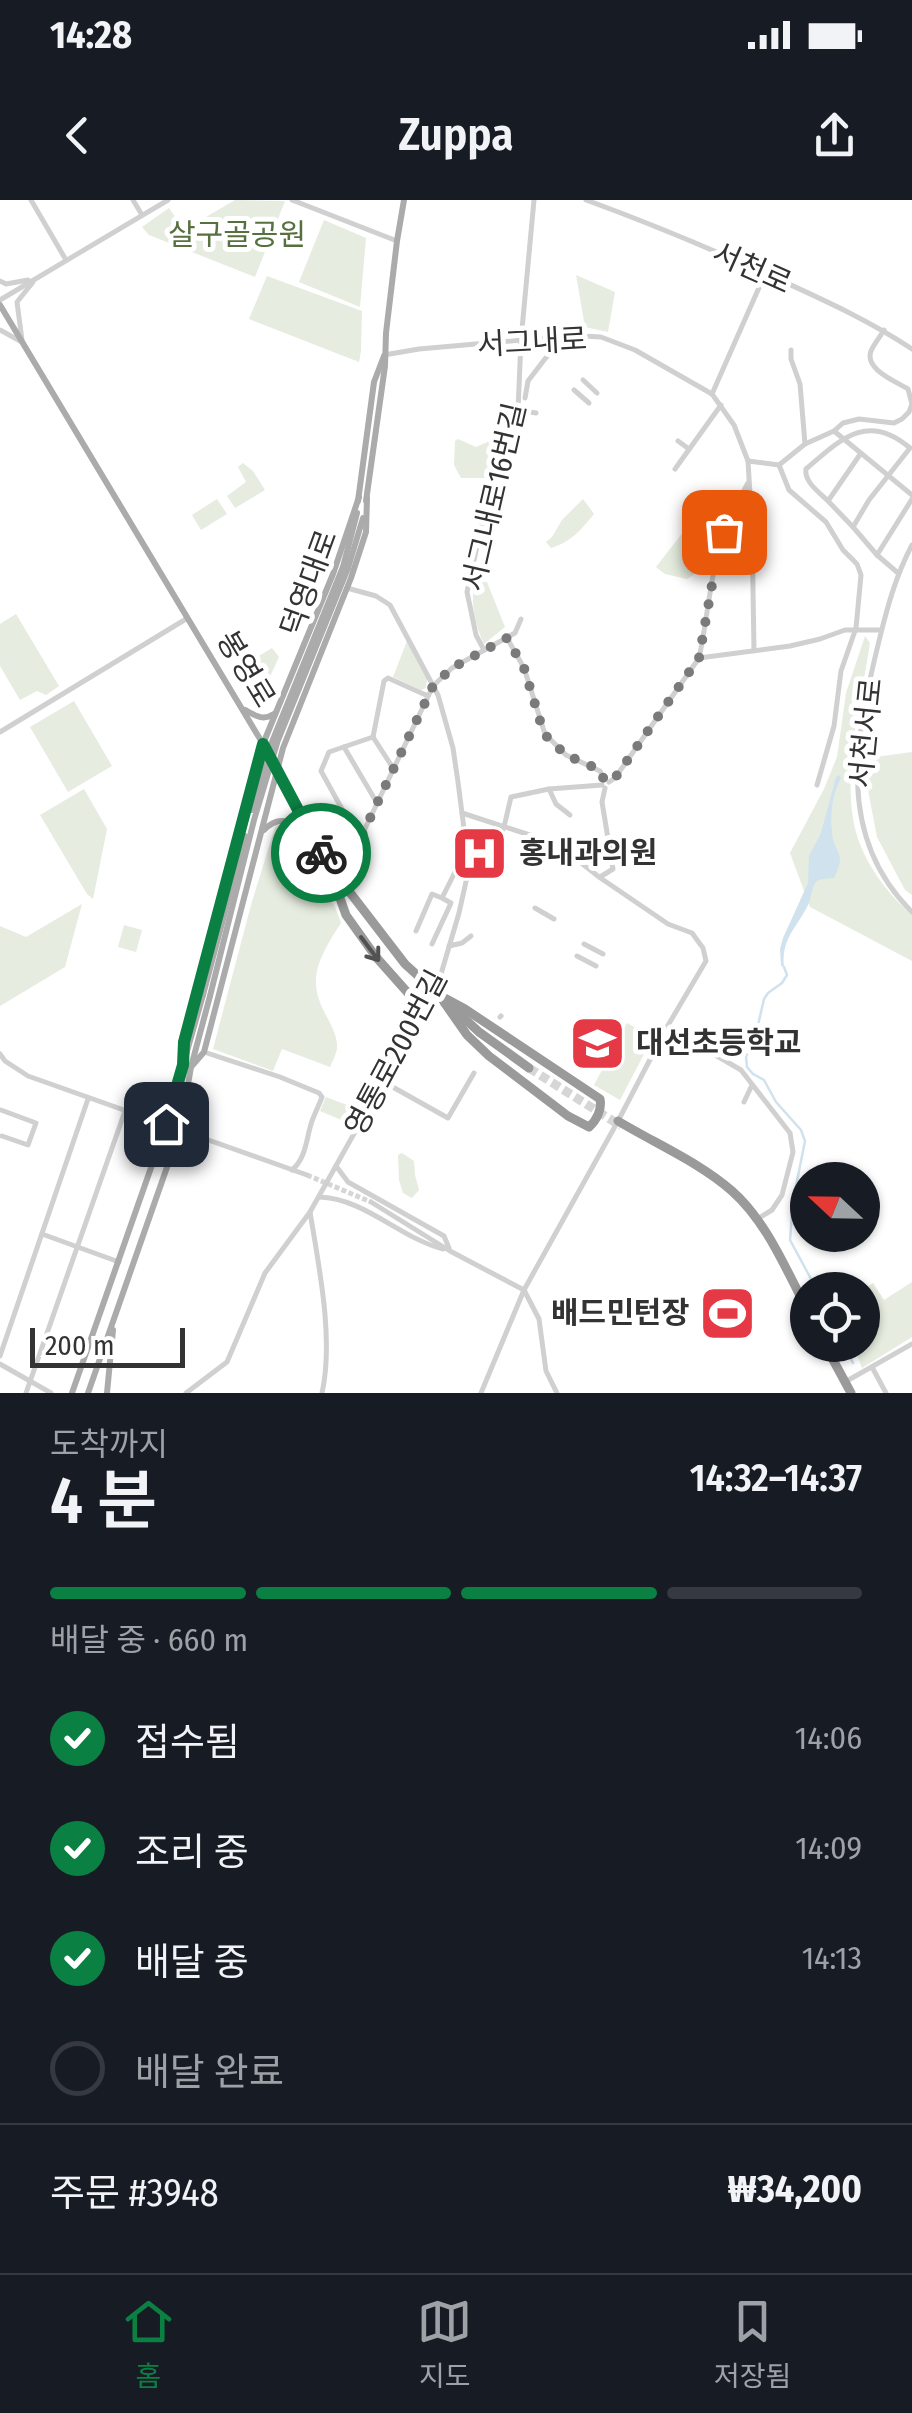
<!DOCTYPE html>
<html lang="ko">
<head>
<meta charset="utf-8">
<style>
	:root { --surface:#171b24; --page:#20242c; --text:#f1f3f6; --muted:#9ea1a6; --line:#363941; --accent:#0b8043 }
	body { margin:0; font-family:"Fira Sans Condensed","Noto Sans KR",sans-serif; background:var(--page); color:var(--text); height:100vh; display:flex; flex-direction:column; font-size:38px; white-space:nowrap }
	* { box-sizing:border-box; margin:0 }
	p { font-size:32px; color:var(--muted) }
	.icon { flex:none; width:55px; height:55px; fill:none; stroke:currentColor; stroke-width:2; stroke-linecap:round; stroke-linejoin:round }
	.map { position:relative; height:1193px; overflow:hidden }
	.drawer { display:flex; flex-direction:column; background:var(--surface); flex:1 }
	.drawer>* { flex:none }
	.needle { width:65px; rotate:292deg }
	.buttons { position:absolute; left:790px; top:962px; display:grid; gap:20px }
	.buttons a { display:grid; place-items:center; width:90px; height:90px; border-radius:50%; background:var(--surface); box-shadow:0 2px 8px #0004; font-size:50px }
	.scale { position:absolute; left:30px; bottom:25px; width:155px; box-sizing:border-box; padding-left:10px; border:5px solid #333; border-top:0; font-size:28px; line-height:35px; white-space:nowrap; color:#333; -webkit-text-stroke:8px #fff; paint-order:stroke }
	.pin { position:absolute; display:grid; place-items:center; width:85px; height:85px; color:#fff; margin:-42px; border-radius:20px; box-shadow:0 5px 15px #0006 }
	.courier { position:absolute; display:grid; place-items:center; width:100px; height:100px; margin:-50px; border:8px solid #0b8043; border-radius:50%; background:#fff; color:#222; box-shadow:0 2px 12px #0007 }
	.head em { font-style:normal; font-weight:600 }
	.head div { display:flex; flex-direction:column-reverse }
	.head { display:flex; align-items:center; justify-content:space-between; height:170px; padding:0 50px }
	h1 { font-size:65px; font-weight:600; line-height:75px }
	.bar { display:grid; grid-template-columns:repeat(4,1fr); gap:15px 10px; align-content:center; height:120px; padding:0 50px }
	.bar i { height:12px; border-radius:8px; background:var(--line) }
	.bar .active { background:var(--accent) }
	.bar p { grid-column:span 4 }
	.line { display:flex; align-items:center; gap:25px; padding:0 50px; border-top:2px solid var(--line) }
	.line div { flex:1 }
	ol { padding:0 50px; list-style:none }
	li { display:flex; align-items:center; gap:30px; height:110px }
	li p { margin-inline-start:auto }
	li .icon { padding:10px; border-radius:50%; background:var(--accent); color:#fff; stroke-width:4 }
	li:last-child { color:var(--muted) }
	li i { width:55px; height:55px; border:5px solid var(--line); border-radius:50% }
	.status { display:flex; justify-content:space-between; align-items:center; height:70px; padding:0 50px; background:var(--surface); direction:ltr }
	.status svg { height:28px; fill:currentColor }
	header { display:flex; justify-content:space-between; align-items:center; height:130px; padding:0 50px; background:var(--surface); font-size:45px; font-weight:600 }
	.dock { display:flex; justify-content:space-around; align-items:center; height:140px; border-top:2px solid var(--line); background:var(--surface); font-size:28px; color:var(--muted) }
	.dock a { display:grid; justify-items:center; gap:5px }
	.dock .active { color:var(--accent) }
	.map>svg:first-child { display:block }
	.green { fill:#e6ecdf }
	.water { fill:#cfe2ee }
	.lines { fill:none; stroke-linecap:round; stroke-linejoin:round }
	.stream { stroke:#cfe2ee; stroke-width:2.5 }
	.minor-tunnel { stroke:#d6d6d6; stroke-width:5; stroke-dasharray:5 2.5; stroke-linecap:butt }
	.highway-tunnel { stroke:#d6d6d6; stroke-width:9; stroke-dasharray:9 4.5; stroke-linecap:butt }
	.minor { stroke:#d0d0d0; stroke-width:5 }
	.major { stroke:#ababab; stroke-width:6 }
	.highway { stroke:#9a9a9a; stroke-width:9 }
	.minor-bridge { stroke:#d0d0d0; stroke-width:5 }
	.major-bridge { stroke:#ababab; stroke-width:6 }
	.oneway { stroke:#525252 }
	.done { stroke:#7a7a7a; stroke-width:10; stroke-dasharray:0 18 }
	.route { stroke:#0b8043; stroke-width:12 }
	.labels { text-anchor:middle; stroke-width:10; stroke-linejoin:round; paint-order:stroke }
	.park-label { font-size:30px; fill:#56703f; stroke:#fff }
	.street-label { font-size:30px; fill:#333; stroke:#fff }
	.poi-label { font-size:30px; font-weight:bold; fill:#333; stroke:#fff; text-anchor:start }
</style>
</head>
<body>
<div class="status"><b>14:28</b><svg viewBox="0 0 49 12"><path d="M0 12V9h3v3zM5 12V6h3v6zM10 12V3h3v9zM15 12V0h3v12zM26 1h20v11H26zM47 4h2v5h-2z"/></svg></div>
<header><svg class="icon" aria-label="back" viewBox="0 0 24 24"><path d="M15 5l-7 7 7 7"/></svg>Zuppa<svg class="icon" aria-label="share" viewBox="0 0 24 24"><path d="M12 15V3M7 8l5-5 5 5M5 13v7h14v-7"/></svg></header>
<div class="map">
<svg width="912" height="1193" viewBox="0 0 912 1193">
	<rect width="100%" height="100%" fill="#fff"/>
	<g class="green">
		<path d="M235,0L285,1L255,77L149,35L142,27L169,8L184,30Z"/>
		<path d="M324,20L366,38L360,107L299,82Z"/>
		<path d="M576,75L615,92L608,132L585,127Z"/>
		<path d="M267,76L362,111L361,151L359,162L249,119Z"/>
		<path d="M458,239L476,247L490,241L499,245L489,278H461L454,265L455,241Z"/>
		<path d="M243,263L253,271L265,290L235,308L227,296L246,282L238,267Z"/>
		<path d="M217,299L227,314L201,330L192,315Z"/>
		<path d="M583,299L594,314C581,330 571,342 551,348L546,342L552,337L562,320Z"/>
		<path d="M699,316H704L724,332C717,358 710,364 687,379L665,374L656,367L694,318Z"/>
		<path d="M474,382H487L505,427L484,444C474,423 471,405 474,382Z"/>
		<path d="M16,414L59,486L46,495L37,491L20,500L0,466V424Z"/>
		<path d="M865,436L870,443C862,497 844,564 853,618C858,655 885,692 912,715V761L810,707L790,653L824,589L837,557L846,493Z"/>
		<path d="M407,441L427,479L426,488L421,490L393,477Z"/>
		<path d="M272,448L279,457L268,481L262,484L249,462Z"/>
		<path d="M74,501L112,566L68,592L30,527Z"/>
		<path d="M912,552V695L905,690L877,637L868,590V558Z"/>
		<path d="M84,589L107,629L93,699L87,694L40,615Z"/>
		<path d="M278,625L286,627L335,707L341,723C330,740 315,763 316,783C316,807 335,823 337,844C338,852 333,860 330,867L282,849L273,871L213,849L251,705L275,627Z"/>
		<path d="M82,704L65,767L0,806V726L26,737Z"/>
		<path d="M124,725L142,730L136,752L118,747Z"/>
		<path d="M627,823L653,837L620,900L594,885Z"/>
		<path d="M326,897L360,910L353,925L320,911Z"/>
		<path d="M402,953L414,961L415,975L419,990L412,998L403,993L399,980L398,955Z"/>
		<path d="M912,1082V1137L862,1168L853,1145H862V1090L873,1083L884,1100Z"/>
		<path d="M720,1103L741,1108L734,1126L715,1119Z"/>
	</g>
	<path class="water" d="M839,575L841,578C832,595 830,613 832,632C833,654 848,651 834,678C830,678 819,679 817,681C812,685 811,699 808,705C797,728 781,738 784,767L781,766L780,749L783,738L808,683L809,656L821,633L836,577Z"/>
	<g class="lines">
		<g class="stream">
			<path d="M784,767L787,775L782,783L768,793L764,799L758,825L746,857L747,867L753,874L764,880L776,902L801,930L805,941L793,1001L790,1040L817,1090"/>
			<path d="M844,1145L853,1163"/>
		</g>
		<path class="minor-tunnel" d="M307,975L371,1002"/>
		<path class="highway-tunnel" d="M529,868L621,926"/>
		<g class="minor">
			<path d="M31,0L66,60"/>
			<path d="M133,0L142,15"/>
			<path d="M292,0L397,41"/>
			<path d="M586,0C652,24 716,51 780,80C826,101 870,121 912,149"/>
			<path d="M0,81L6,84L28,80"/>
			<path d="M0,100L168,0"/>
			<path d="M0,130L20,141"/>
			<path d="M22,140L17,102L33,82"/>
			<path d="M791,150V159L800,184L805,244"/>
			<path d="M384,155L419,149L521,140L582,136L601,137L635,150L712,194L734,225L748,261L752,328L754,451"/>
			<path d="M583,180L597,193"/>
			<path d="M574,190L589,203"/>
			<path d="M712,194L765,74"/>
			<path d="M525,198L528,181L561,138"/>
			<path d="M518,210L536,213"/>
			<path d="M834,231L912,295"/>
			<path d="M678,241L689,249"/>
			<path d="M748,261L779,265L805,244L834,231L843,223L859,219L894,223L902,219L909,212L912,204L908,189C895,181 864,169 871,151C874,144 880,137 884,130"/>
			<path d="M779,265L789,290L826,322L843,350L857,364L861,375L856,428L841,471L834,526L817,585"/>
			<path d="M675,269L721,205"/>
			<path d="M828,301C819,292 804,282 806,269C840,240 867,211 910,248L869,300L853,327L828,301L861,253"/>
			<path d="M728,322L750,319"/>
			<path d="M853,327L877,355L912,299"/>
			<path d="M912,345C896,375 887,408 879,441C856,535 834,635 912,712"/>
			<path d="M877,355L898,373"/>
			<path d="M347,388L376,396L390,405L438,495L453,548L458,582L469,668L459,713L441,774"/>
			<path d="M507,438L524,468L545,534L566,555L600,571L604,580"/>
			<path d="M484,450L476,435L467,392L481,328L518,210L521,140L534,0"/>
			<path d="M699,458C708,417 710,373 724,333C730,315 739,300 748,283"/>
			<path d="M0,532L186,419"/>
			<path d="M373,537L384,481L388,478L428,496"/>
			<path d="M373,537L393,568"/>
			<path d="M344,547L377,603"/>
			<path d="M609,582L615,578L699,458L790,446L820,439L845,430H881"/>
			<path d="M549,589L556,604L570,615"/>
			<path d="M462,613L539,638L570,654L599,677L668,724L692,733L703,748L706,761L667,827L618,921L524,1090L481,1193"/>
			<path d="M358,638L321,571L329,552L373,537"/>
			<path d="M325,660L362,635L433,486L452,468L515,433L521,419"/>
			<path d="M469,667L484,664L504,627L511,597L549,589L602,585"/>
			<path d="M600,677L613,669L602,602L605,588"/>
			<path d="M535,708L554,719"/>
			<path d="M416,731L432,694L442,698"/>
			<path d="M432,744L451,703L442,698L456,670"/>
			<path d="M584,744L603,754"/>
			<path d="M449,746L462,743L471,736"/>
			<path d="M577,756L596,766"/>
			<path d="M500,817L501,816"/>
			<path d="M667,827L741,870L790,933L793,952L782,995L772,1010L759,1018"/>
			<path d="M204,852L280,877L319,893L322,897C319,905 315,913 312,921C306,938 307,957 292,970"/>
			<path d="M0,854L5,861L28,876L307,975"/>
			<path d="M382,881L448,918L474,873"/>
			<path d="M744,902L752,885"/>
			<path d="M1,910L36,923L28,945L2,936"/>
			<path d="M336,966L348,982L444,1036L449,1048"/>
			<path d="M319,997C364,998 400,1038 443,1049"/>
			<path d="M371,1002L450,1051L524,1090L539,1119L546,1171L557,1193"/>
			<path d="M310,1012C319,1067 334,1139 322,1193"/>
			<path d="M42,1034L119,1062"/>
			<path d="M0,1156L88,899"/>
			<path d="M0,1164L51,1193"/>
			<path d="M872,1167L886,1193"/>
			<path d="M845,1182L912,1144"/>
			<path d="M26,1193L125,911"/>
			<path d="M186,1193L227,1162L265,1073L310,1012L369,907L390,862L427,805"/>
		</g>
		<g class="major">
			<path d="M0,105L263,544L325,660"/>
			<path d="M358,301L374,182L384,156"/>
			<path d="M366,301L385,166L386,133L397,41L404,0"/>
			<path d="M343,367L357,313"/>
			<path d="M348,368L363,318"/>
			<path d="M245,510C256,516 263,521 274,514"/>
			<path d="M264,630C278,615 290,622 306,628"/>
			<path d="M183,865L184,843L263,544L333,374L359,297"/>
			<path d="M191,867L204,852L283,548L351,378L366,332L367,298"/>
			<path d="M72,1193L166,925L203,795"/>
			<path d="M88,1193L180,930L191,867L210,796"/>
			<path d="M107,1193L113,1130"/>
		</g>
		<g class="highway">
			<path d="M325,660L405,764L438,794"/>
			<path d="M331,673L346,715L376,757L416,802L415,826"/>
			<path d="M439,795L465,809L600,899C602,909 597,920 589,927L568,916L489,856L467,835Z"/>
			<path d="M453,808L479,832L529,868"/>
			<path d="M618,921C656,944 699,962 732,991C767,1022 786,1070 808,1111"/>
			<path d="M825,1145L851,1193"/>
		</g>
		<path class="minor-bridge" d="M427,805L441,774"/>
		<g class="major-bridge">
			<path d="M252,610L272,542L343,367"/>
			<path d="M203,795L245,636"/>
			<path d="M210,796L254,620L278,540L348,368"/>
		</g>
	</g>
	<defs><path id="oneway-shaft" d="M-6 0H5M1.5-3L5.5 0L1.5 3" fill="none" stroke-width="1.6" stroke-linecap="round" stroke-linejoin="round" transform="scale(2.5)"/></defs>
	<use class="oneway" href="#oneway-shaft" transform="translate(370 749) rotate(53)"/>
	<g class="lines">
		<path class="done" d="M321,653L325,660L362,635L433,486L452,468L507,438L524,468L544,534L566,555L600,570L604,580L609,582L615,578L699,458L715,368L724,332"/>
		<path class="route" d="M166,924L183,865L184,842L263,544L321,653"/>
	</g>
	<defs>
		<symbol id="hospital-square" viewBox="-11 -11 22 22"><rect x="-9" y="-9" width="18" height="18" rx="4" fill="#e63946" stroke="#fff"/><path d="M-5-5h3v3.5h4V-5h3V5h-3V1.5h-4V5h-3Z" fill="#fff"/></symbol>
		<symbol id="school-square" viewBox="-11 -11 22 22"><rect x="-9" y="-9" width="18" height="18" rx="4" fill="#e63946" stroke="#fff"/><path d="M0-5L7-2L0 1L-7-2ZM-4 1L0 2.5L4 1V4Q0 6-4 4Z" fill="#fff"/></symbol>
		<symbol id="stadium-square" viewBox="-11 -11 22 22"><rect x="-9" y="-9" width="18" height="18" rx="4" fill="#e63946" stroke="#fff"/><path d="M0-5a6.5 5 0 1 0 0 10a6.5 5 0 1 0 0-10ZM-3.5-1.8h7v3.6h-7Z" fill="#fff"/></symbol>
	</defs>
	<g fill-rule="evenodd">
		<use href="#hospital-square" x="448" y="622" width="63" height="63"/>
		<use href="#school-square" x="566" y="812" width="63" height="63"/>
		<use href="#stadium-square" x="696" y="1082" width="63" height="63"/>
	</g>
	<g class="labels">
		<g class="park-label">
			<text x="237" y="45">살구골공원</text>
		</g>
		<g class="street-label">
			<text transform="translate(752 68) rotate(24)" y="10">서천로</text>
			<text transform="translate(532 142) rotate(-3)" y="10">서그내로</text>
			<text transform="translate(494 297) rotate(-77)" y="10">서그내로16번길</text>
			<text transform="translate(309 383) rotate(-70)" y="10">덕영대로</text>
			<text transform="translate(246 469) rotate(59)" y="10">봉영로</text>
			<text transform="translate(866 533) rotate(-84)" y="10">서천서로</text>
			<text transform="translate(396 853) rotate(-62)" y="10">영통로200번길</text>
		</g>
		<g class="poi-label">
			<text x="519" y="663">홍내과의원</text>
			<text x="636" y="853">대선초등학교</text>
			<text x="689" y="1123" text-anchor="end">배드민턴장</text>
		</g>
	</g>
</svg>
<div class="buttons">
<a><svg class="needle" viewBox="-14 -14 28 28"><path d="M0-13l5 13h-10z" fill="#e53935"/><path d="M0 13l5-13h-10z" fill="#9ea1a6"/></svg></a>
<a><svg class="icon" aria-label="locate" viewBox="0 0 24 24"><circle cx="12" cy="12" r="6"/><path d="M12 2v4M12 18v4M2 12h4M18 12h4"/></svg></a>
</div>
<div class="scale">200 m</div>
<div class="pin" style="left:724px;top:332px;background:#ea580c"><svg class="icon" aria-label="bag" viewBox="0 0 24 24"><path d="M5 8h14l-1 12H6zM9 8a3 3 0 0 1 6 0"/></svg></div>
<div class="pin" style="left:166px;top:924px;background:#1f2937"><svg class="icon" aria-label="home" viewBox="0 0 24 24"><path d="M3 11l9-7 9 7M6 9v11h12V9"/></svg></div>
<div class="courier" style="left:321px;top:653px"><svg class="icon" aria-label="bike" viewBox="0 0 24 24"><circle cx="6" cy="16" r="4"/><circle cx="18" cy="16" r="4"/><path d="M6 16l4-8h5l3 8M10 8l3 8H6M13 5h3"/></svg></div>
</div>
<section class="drawer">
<div class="head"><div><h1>4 분</h1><p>도착까지</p></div><em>14:32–14:37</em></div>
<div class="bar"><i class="active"></i><i class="active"></i><i class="active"></i><i></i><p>배달 중 · 660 m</p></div>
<ol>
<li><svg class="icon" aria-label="check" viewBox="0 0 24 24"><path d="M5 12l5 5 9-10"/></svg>접수됨<p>14:06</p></li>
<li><svg class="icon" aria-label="check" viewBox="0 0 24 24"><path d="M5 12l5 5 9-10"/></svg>조리 중<p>14:09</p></li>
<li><svg class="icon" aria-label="check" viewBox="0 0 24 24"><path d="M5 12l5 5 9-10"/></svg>배달 중<p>14:13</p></li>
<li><i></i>배달 완료</li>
</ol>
<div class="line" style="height:130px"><div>주문 #3948</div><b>₩34,200</b></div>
</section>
<nav class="dock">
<a class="active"><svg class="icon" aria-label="home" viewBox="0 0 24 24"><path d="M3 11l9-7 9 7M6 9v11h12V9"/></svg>홈</a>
<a><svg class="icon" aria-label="map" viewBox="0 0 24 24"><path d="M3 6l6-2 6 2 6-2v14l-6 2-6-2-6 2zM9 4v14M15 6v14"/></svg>지도</a>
<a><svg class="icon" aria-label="saved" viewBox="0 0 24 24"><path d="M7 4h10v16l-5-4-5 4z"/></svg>저장됨</a>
</nav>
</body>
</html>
